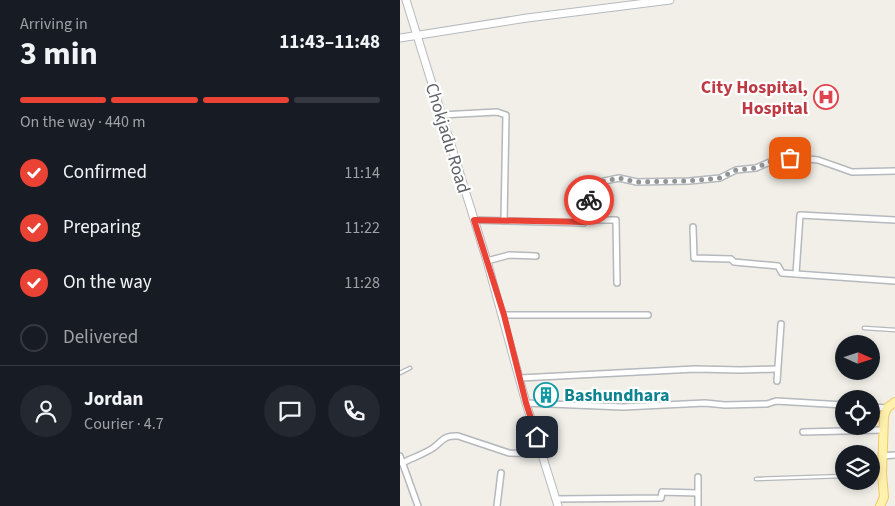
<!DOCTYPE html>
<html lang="en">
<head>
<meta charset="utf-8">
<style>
	:root { --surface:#171b24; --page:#242831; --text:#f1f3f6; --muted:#9ea1a6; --line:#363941; --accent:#ea4335 }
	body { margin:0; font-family:"Source Sans 3",sans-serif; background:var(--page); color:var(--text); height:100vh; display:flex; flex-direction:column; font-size:19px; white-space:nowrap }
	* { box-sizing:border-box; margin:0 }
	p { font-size:16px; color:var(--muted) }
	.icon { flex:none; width:28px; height:28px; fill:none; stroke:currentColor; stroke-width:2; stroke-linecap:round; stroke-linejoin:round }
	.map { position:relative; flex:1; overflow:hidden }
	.drawer { display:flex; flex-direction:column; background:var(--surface); width:400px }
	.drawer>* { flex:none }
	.needle { width:32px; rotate:93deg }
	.fabs { position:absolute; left:435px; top:335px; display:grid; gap:10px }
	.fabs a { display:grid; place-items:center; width:45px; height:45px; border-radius:50%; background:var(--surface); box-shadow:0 2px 8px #0003; font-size:25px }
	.pin { position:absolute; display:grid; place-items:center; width:42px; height:42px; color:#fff; margin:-21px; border-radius:10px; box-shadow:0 2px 8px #0006 }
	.courier { position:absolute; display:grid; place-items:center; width:50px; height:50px; margin:-25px; border:4px solid #ea4335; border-radius:50%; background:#fff; color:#222; box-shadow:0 1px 6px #0007 }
	.head em { font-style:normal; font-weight:700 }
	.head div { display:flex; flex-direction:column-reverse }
	.head { display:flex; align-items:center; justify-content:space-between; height:85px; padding:0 20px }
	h1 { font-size:32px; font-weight:700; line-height:38px }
	.bar { display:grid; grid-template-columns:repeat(4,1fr); gap:8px 5px; align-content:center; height:60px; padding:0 20px }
	.bar i { height:6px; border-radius:4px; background:var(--line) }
	.bar .active { background:var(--accent) }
	.bar p { grid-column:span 4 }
	.line { display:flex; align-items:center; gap:12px; padding:0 20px; border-top:1px solid var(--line) }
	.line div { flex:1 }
	.round { display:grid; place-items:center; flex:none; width:52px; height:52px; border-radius:26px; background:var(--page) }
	ol { padding:0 20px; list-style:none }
	li { display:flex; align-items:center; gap:15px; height:55px }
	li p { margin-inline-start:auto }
	li .icon { padding:5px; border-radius:50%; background:var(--accent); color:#fff; stroke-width:4 }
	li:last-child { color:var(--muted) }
	li i { width:28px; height:28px; border:2px solid var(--line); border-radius:50% }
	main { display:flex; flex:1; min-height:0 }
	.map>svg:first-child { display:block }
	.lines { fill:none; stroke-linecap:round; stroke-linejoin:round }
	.lane-casing { stroke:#b5b8bc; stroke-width:5 }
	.street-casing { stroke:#b5b8bc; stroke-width:8 }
	.secondary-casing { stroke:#b6babf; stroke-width:9 }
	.primary-casing { stroke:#f2c960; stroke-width:10 }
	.lane { stroke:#fff; stroke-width:2.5 }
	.street { stroke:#fff; stroke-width:5 }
	.secondary { stroke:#fff; stroke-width:7 }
	.primary { stroke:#fff2af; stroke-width:8 }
	.done { stroke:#929495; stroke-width:5; stroke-dasharray:0 9 }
	.route { stroke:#ea4335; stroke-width:6 }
	.labels { text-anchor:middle; stroke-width:4.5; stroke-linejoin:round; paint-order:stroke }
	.health-label { font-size:18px; font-weight:bold; fill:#be3a42; stroke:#fff; text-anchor:end }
	.street-label { font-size:18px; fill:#5f6368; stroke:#fff }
	.culture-label { font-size:18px; font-weight:bold; fill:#0d838f; stroke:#fff; text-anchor:start }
</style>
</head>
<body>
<main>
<section class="drawer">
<div class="head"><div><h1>3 min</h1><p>Arriving in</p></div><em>11:43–11:48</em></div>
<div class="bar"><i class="active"></i><i class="active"></i><i class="active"></i><i></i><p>On the way · 440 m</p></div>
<ol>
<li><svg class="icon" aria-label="check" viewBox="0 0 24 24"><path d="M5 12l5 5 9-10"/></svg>Confirmed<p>11:14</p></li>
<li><svg class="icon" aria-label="check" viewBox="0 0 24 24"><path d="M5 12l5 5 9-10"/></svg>Preparing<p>11:22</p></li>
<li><svg class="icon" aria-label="check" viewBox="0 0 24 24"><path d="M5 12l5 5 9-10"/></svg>On the way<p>11:28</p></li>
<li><i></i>Delivered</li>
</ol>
<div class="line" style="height:90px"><a class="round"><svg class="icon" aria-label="person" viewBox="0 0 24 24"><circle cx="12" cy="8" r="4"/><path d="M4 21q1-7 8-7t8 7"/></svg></a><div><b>Jordan</b><p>Courier · 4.7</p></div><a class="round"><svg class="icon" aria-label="chat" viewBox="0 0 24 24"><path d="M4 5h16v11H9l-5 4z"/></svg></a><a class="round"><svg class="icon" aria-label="phone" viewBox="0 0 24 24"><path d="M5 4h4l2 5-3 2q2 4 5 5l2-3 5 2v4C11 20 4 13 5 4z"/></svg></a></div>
</section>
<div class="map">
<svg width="495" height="506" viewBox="0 0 495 506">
	<rect width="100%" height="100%" fill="#f1efe8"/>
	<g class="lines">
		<defs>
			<g id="lane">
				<path d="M464,328L495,330"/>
				<path d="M0,373L10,368"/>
				<path d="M471,475L480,474"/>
				<path d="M356,479L444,476"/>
			</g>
			<g id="street">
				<path d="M41,115L97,112L106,115L104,221"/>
				<path d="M74,220L184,223L187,220L189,191L195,183L219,178L237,182L289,181L320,178L336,170L356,168L372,161L390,157L418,160L452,172L495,171"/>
				<path d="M187,220H216L217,283"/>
				<path d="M293,227L294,258L331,259L334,262L378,266L382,273L495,281"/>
				<path d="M87,261L109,255L136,256"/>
				<path d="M396,274L400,215L495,220"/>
				<path d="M104,315H248"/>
				<path d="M120,378L295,369L341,370L377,369"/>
				<path d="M377,381L381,324"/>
				<path d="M126,403L223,407L305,403L325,405L367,404L376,401L444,405"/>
				<path d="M471,407L487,408"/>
				<path d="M403,432L483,430"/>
				<path d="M0,456L18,506"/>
				<path d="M482,456L495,455"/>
				<path d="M2,463C12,458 24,454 33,448C43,441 43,435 58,436L109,453L143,454"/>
				<path d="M298,477V506"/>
				<path d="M156,499L261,498L262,492L298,493"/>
				<path d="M97,506L101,473"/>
			</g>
			<g id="secondary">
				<path d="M6,0L87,261L126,403L158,506"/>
				<path d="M0,38L127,18L270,0"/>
			</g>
			<path id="primary" d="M480,506L484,497L482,474L484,416L487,408L495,402"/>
		</defs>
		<use href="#lane" class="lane-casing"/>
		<use href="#street" class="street-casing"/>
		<use href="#secondary" class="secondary-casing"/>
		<use href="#primary" class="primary-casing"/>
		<use href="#lane" class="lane"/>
		<use href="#street" class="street"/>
		<use href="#secondary" class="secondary"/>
		<use href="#primary" class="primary"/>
	</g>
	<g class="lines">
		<path class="done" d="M189,200L190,192L195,183L219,178L237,182L288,181L320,178L336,170L356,168L372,161L390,158"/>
		<path class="route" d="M137,437L126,403L104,315L74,220L184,222L187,220L189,200"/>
	</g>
	<defs>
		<symbol id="hospital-ring" viewBox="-11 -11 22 22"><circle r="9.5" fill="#fff" stroke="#e0444e" stroke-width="1.5"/><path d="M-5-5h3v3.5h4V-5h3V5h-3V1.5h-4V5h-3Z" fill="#e0444e"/></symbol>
		<symbol id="building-ring" viewBox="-11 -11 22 22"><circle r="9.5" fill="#fff" stroke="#0f9aa8" stroke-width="1.5"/><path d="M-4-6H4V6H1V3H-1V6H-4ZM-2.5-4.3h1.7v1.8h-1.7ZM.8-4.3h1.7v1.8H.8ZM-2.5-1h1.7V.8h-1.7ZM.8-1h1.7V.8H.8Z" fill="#0f9aa8"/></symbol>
	</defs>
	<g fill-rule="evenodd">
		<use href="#hospital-ring" x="412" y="83" width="28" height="28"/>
		<use href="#building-ring" x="132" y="381" width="28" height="28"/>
	</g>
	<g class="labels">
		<g class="health-label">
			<text x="408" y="93">City Hospital,<tspan x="408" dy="21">Hospital</tspan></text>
		</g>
		<g class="street-label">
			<text transform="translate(48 138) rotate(73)" y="6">Chokjadu Road</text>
		</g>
		<g class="culture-label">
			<text x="164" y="401">Bashundhara</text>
		</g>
	</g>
</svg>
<div class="fabs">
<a><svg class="needle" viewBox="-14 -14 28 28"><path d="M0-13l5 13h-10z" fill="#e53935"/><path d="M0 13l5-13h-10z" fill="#9ea1a6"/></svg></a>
<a><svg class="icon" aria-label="locate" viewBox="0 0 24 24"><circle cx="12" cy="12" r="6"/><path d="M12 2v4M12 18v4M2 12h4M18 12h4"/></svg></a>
<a><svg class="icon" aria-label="layers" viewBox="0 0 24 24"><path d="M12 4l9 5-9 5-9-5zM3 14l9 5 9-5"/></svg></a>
</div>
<div class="pin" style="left:390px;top:158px;background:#ea580c"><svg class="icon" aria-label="bag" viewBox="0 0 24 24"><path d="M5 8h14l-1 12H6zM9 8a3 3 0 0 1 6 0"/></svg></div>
<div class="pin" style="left:137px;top:437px;background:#1f2937"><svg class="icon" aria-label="home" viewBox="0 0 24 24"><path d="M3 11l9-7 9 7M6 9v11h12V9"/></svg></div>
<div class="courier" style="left:189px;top:200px"><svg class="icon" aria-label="bike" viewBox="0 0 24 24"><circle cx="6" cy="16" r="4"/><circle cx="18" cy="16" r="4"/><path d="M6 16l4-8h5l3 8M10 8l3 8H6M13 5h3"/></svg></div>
</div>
</main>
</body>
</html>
